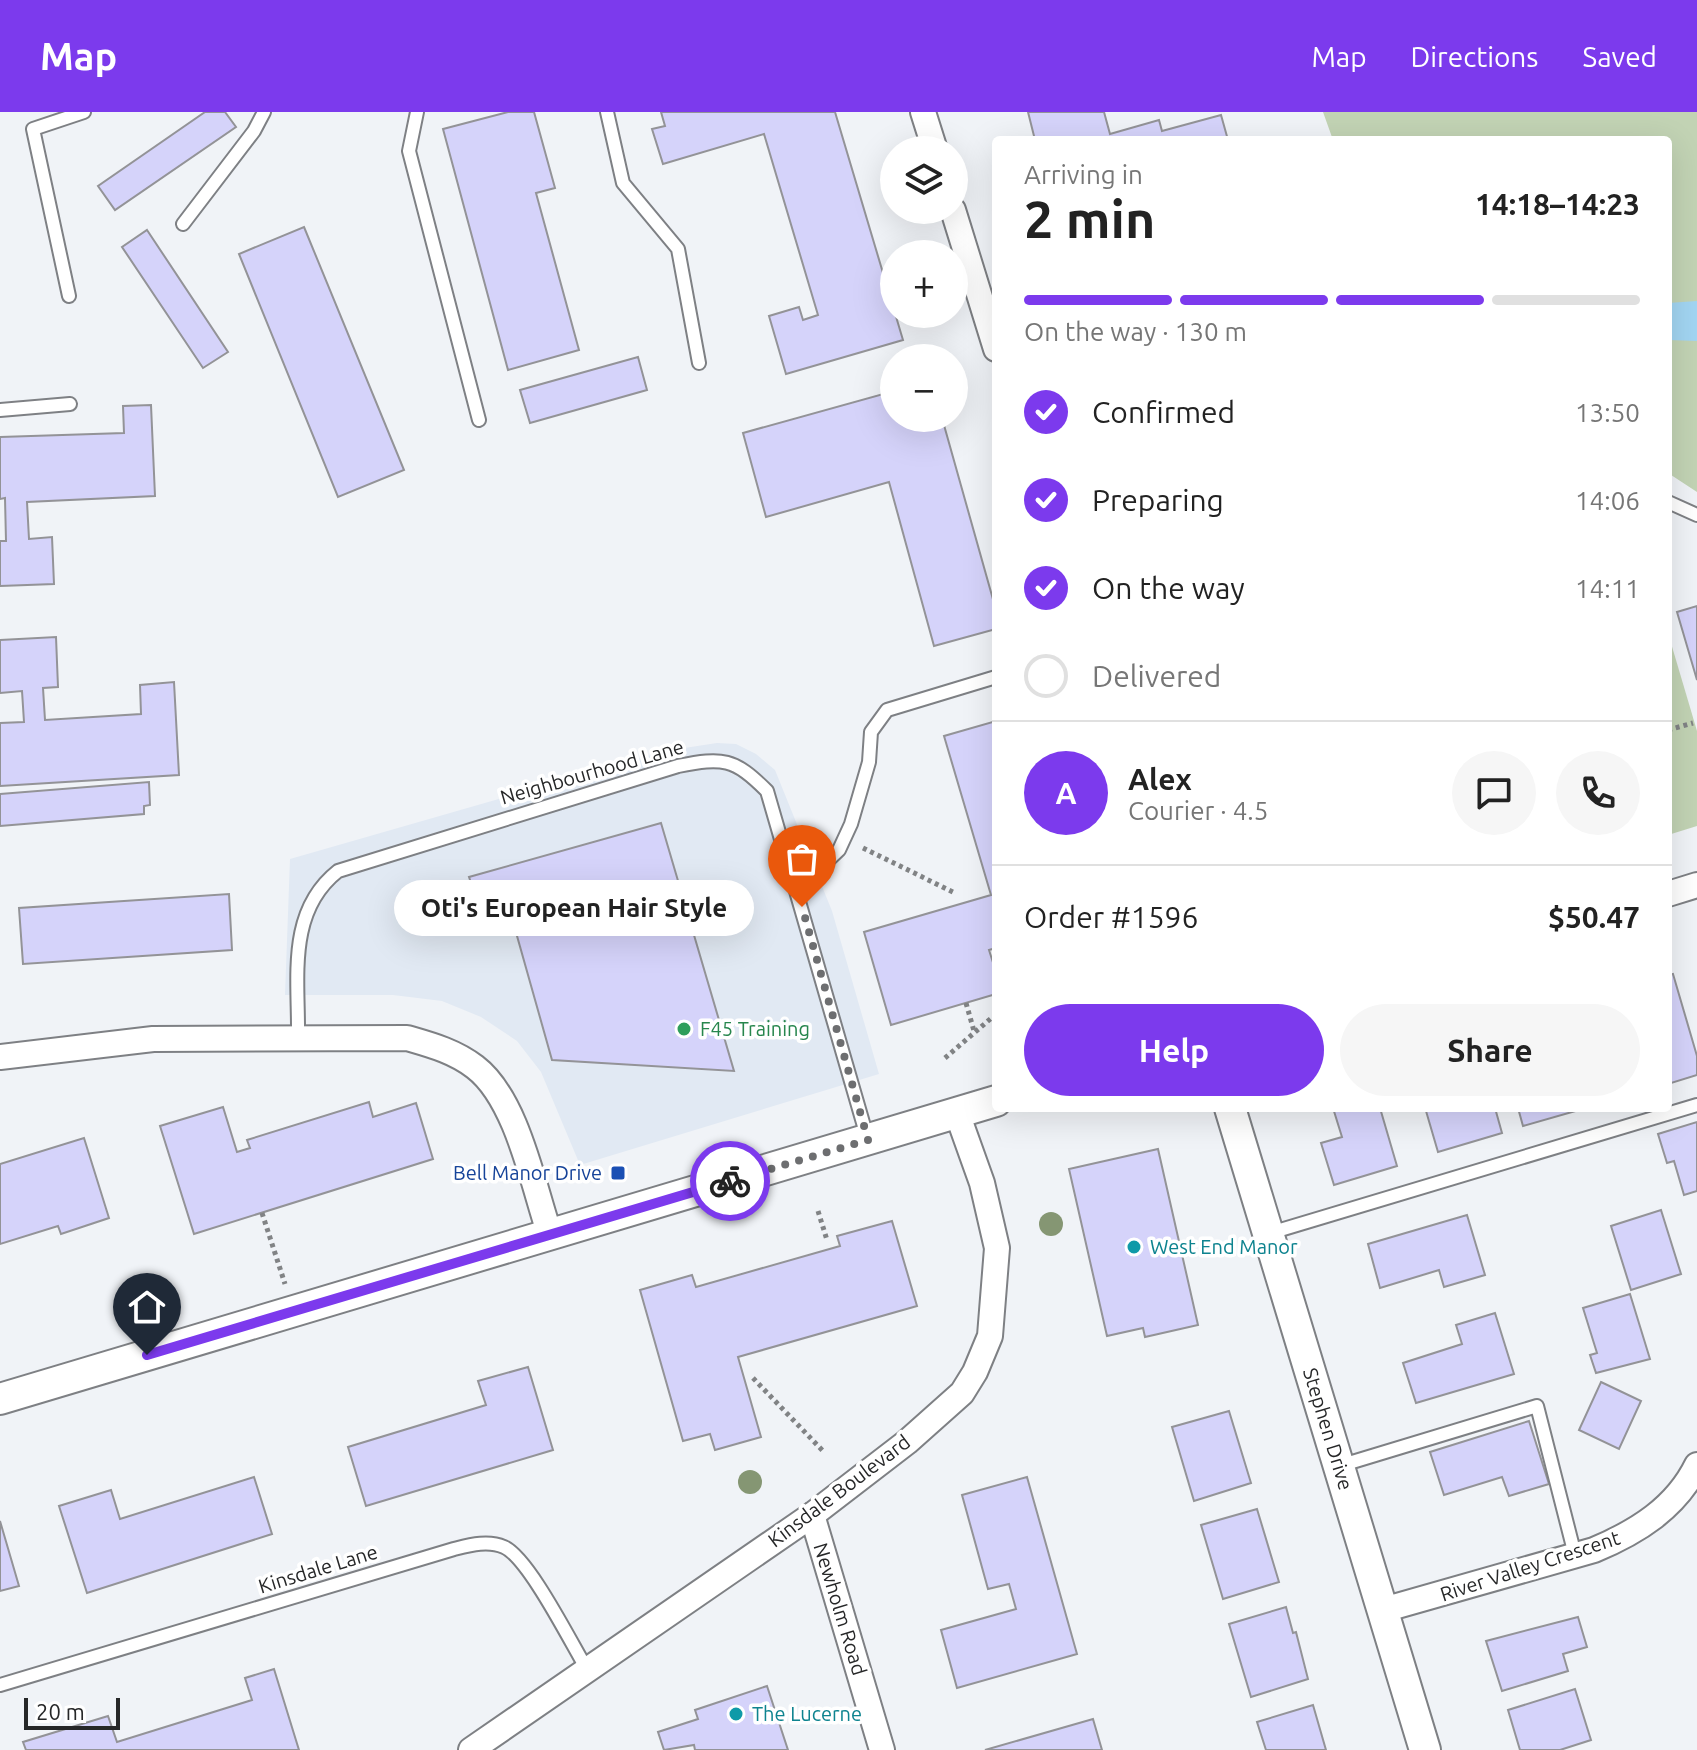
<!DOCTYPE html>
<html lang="en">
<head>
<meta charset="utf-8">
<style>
	:root { --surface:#fff; --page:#f6f6f6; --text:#222; --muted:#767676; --line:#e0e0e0; --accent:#7c3aed }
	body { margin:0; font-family:Ubuntu,sans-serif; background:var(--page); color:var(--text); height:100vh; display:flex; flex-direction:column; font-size:30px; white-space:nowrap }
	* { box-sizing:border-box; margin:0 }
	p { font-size:26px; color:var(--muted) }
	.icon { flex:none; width:44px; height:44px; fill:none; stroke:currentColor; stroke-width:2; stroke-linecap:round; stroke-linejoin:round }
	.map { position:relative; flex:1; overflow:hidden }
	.panel { position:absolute; left:992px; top:24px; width:680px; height:976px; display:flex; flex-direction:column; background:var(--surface); border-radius:8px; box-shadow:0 8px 32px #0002 }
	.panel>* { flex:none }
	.buttons { position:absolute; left:880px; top:24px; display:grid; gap:16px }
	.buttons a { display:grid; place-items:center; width:88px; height:88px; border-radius:50%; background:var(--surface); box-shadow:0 8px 32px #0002; font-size:40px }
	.scale { position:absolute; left:24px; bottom:20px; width:96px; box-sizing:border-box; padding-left:8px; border:4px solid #262728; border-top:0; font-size:22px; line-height:28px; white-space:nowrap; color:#262728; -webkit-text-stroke:6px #fff; paint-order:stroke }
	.pin { position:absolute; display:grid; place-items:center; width:68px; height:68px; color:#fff; margin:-82px -34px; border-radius:50% 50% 50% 0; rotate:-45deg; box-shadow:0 0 8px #0007 }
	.pin .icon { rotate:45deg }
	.courier { position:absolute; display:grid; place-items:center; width:80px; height:80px; margin:-40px; border:6px solid #7c3aed; border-radius:50%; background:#fff; color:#222; box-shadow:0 2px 10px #0007 }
	.bubble { position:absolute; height:56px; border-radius:28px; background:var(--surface); box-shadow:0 8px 32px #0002; font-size:26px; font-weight:700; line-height:56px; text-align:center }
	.summary em { font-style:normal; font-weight:700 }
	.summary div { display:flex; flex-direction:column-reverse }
	.summary { display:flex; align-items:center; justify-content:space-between; height:136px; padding:0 32px }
	h1 { font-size:52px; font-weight:700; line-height:60px }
	.bar { display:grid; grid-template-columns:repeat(4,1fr); gap:12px 8px; align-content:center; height:96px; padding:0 32px }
	.bar i { height:10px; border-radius:6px; background:var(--line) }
	.bar .selected { background:var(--accent) }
	.bar p { grid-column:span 4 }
	.line { display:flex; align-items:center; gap:20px; padding:0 32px; border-top:2px solid var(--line) }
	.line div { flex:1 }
	.round { display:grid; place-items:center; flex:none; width:84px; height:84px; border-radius:42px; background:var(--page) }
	ol { padding:0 32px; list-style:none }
	li { display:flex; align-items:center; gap:24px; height:88px }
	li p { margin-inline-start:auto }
	li .icon { padding:8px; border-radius:50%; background:var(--accent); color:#fff; stroke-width:4 }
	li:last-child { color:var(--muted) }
	li i { width:44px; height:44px; border:4px solid var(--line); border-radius:50% }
	.action { display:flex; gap:16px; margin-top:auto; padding:16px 32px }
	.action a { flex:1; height:92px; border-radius:48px; background:var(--accent); color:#fff; font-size:32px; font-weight:700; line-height:92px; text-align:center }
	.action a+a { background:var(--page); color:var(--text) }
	header { display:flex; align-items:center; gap:48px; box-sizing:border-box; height:112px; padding:0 40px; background:var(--accent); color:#fff }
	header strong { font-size:38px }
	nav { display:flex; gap:44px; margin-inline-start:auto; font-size:28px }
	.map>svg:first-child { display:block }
	.built { fill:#e1e9f3 }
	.green { fill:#c2d3b4 }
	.water { fill:#a2d5f2 }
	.building { fill:#d5d3fa; stroke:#939397; stroke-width:2 }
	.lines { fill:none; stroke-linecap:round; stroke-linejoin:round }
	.service-casing { stroke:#7e8084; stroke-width:16 }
	.minor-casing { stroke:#7e8084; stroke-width:28 }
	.tertiary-casing { stroke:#7e8084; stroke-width:34 }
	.path { stroke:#818385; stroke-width:5; stroke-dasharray:4 4; stroke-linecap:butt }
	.service { stroke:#fff; stroke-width:12 }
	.minor { stroke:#fff; stroke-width:24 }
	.tertiary { stroke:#fff; stroke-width:30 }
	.tree { fill:#859673 }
	.done { stroke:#6d6e70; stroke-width:8; stroke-dasharray:0 14.4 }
	.route { stroke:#7c3aed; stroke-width:10 }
	.leisure-dot { fill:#2e9e5b; stroke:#fff; stroke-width:3 }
	.transit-dot { fill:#1a4fb4; stroke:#fff; stroke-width:3 }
	.culture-dot { fill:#0f9aa8; stroke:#fff; stroke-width:3 }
	.labels { text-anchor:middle; stroke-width:7; stroke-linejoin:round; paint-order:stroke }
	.street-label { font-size:20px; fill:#262728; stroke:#fff }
	.leisure-label { font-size:20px; fill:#27864d; stroke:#fff; text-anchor:start }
	.transit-label { font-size:20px; fill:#164399; stroke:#fff; text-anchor:end }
	.culture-label { font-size:20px; fill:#0d838f; stroke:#fff; text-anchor:start }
</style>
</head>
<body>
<header>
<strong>Map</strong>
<nav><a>Map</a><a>Directions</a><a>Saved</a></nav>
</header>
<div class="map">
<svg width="1697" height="1638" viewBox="0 0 1697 1638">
	<rect width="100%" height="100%" fill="#f0f3f7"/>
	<path class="built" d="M717,631L736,632L756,642L775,658L832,799L879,962L580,1053L541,960L517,929L481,905L442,889L393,883H285L290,747L665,639Z"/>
	<g class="green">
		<path d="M1323,0H1697V380L1668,361V28H1333Z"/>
		<path d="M1668,521L1697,619V714L1668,723Z"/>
	</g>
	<path class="water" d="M1697,189V229L1668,228V191Z"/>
	<g class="building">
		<path d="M205,0H225L236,15L115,98L98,74Z"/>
		<path d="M508,0H534L555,76L536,81L579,238L508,258L443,17Z"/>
		<path d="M661,0H835L903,228L786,262L769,204L799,195L803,208L818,203L764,22L663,52L652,17L665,14Z"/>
		<path d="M1028,0H1104L1110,22L1159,8L1162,19L1221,3L1228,28H1035Z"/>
		<path d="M304,115L404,358L338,385L239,142Z"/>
		<path d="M147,118L228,240L203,256L122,135Z"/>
		<path d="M638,245L647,278L530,311L520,278Z"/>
		<path d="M894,279V306H942L996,498V517L934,534L889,370L766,405L743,321Z"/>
		<path d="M151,293L155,384L27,390L29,427L52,425L54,472L0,474V429H6L5,386L0,387V325L124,321L123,294Z"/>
		<path d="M1697,494V568L1677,500Z"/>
		<path d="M56,525L58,575L43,576L45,608L141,602L140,573L174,570L179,663L0,674V611L24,610L22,579L0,581V528Z"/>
		<path d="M996,609V836L989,838L996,860V882L891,913L864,820L991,783L944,624Z"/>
		<path d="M149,670L150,693L144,694V702L0,714V682Z"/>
		<path d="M661,711L734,959L552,948L508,792L481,800L469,765Z"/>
		<path d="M229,782L232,838L23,852L19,796Z"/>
		<path d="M1673,862L1697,944V963L1668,972V863Z"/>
		<path d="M369,990L373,1005L416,991L433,1047L194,1122L160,1014L223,995L237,1040L250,1036L247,1028Z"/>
		<path d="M1333,996H1380L1397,1054L1334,1073L1321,1031L1342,1025Z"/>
		<path d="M1436,996H1495L1502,1021L1438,1040L1426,999Z"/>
		<path d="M1518,996H1586L1523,1014Z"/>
		<path d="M1697,1010V1079L1684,1083L1674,1049L1667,1051L1658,1022Z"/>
		<path d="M84,1026L109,1106L61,1122L58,1114L0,1132V1052Z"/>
		<path d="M1158,1037L1198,1213L1145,1225L1143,1216L1107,1224L1069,1057Z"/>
		<path d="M1661,1098L1681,1162L1631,1178L1611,1114Z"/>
		<path d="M1467,1103L1485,1163L1444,1175L1439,1158L1380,1176L1368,1132Z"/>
		<path d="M892,1109L917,1194L738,1245L761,1325L715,1338L710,1322L683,1329L640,1178L692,1163L696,1175L840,1134L837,1124Z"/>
		<path d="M1630,1182L1650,1247L1596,1261L1590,1243L1597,1241L1583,1196Z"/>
		<path d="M1495,1201L1514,1262L1416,1291L1403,1251L1462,1232L1456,1213Z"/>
		<path d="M528,1255L553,1338L366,1394L348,1335L486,1293L478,1269Z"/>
		<path d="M1601,1270L1641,1289L1619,1337L1579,1318Z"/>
		<path d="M1229,1299L1251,1371L1194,1389L1172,1315Z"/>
		<path d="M1529,1309L1549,1372L1509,1384L1502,1365L1444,1383L1430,1340Z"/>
		<path d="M254,1365L272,1422L87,1481L59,1394L111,1378L120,1407Z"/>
		<path d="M1027,1365L1077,1542L957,1576L941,1518L1016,1497L1009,1472L988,1477L962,1383Z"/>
		<path d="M1257,1397L1279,1470L1223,1487L1201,1413Z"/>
		<path d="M0,1409L19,1474L0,1479Z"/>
		<path d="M1286,1495L1293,1521L1296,1520L1308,1567L1251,1585L1229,1512Z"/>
		<path d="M1578,1505L1587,1535L1563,1542L1568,1559L1502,1579L1486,1529Z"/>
		<path d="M274,1557L299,1638H26L23,1630L108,1604L117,1630L252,1588L245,1566Z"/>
		<path d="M767,1574L788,1638H695L694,1633L664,1638L658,1620L698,1607L695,1598Z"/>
		<path d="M1575,1577L1591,1628L1560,1638H1520L1508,1598Z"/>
		<path d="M1313,1593L1326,1638H1266L1257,1610Z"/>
		<path d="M1093,1607L1102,1638H985Z"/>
	</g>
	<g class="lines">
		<defs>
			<g id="service">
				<path d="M417,0L409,39L479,308"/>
				<path d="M607,0L623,71L678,137L699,251"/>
				<path d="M183,112L254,19L264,0"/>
				<path d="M69,184L33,17L84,0"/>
				<path d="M0,298L70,292"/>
				<path d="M1668,390L1697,403"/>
				<path d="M793,765L820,756L839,738L851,712L869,650L871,620L887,598L996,565"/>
				<path d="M298,926C299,867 286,800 338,759L678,654C723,645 734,646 767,679L868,1028"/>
				<path d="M1270,1121L1697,993"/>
				<path d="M1339,1354L1537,1294L1575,1443"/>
				<path d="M0,1573L454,1437C470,1433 488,1428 504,1435C529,1446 572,1533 588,1559"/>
			</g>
			<g id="minor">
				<path d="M923,0L935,38"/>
				<path d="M953,98L996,237"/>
				<path d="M1668,782L1697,773"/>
				<path d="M0,945L153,927L407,926C431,933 454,939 475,955C517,987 533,1073 550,1123"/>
				<path d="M812,1403L882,1638"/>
				<path d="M1383,1498L1594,1438C1637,1420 1676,1396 1697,1353"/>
				<path d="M471,1638L812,1403L907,1330L962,1281L975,1260L990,1224L997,1136L982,1071L957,1001"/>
			</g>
			<g id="tertiary">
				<path d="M1230,996L1425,1638"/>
				<path d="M0,1287L996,989"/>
			</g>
		</defs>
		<use href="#service" class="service-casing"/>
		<use href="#minor" class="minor-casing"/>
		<use href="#tertiary" class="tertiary-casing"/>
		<g class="path">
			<path d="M1668,618L1693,611"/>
			<path d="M863,736L955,781"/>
			<path d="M966,891L974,919"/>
			<path d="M945,946L996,902"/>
			<path d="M818,1099L827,1128"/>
			<path d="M262,1101L285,1172"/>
			<path d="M753,1266L823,1339"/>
		</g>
		<use href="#service" class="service"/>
		<use href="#minor" class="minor"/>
		<use href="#tertiary" class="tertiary"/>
	</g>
	<g class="tree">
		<circle cx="1051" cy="1112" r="12"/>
		<circle cx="750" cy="1370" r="12"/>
	</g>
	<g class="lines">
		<path class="done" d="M730,1069L868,1028L802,795"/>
		<path class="route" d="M147,1243L730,1069"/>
	</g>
	<circle class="leisure-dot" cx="684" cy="917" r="8"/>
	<rect class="transit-dot" x="610" y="1053" width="16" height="16" rx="4"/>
	<g class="culture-dot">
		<circle cx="1134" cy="1135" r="8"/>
		<circle cx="736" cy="1602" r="8"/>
	</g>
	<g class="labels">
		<g class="street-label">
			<text transform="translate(592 660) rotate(-16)" y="7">Neighbourhood Lane</text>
			<text transform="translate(1328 1317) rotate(73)" y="7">Stephen Drive</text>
			<text transform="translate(839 1379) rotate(-37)" y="7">Kinsdale Boulevard</text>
			<text transform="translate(1530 1454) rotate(-18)" y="7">River Valley Crescent</text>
			<text transform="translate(318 1457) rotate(-17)" y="7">Kinsdale Lane</text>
			<text transform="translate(840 1497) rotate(73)" y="7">Newholm Road</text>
		</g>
		<g class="leisure-label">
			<text x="700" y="924">F45 Training</text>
		</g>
		<g class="transit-label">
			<text x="602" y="1068">Bell Manor Drive</text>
		</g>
		<g class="culture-label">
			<text x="1150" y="1142">West End Manor</text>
			<text x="752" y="1609">The Lucerne</text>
		</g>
	</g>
</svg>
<div class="buttons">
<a><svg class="icon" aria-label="layers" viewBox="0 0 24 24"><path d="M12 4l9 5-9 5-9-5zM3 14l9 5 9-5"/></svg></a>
<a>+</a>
<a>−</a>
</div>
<div class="scale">20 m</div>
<div class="pin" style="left:802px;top:795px;background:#ea580c"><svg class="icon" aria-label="bag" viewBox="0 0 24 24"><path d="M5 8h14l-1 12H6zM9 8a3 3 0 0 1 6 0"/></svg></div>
<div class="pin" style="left:147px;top:1243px;background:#1f2937"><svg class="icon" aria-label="home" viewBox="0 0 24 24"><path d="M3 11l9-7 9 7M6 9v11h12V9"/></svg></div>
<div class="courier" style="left:730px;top:1069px"><svg class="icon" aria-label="bike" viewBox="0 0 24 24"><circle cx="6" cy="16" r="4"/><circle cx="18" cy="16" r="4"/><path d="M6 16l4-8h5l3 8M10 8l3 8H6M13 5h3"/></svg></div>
<div class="bubble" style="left:394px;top:768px;width:360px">Oti's European Hair Style</div>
<section class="panel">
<div class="summary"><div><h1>2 min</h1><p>Arriving in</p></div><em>14:18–14:23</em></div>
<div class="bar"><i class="selected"></i><i class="selected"></i><i class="selected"></i><i></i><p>On the way · 130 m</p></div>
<ol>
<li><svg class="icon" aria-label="check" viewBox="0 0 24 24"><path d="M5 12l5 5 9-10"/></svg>Confirmed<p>13:50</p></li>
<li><svg class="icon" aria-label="check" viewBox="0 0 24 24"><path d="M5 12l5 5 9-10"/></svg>Preparing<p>14:06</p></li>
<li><svg class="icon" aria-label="check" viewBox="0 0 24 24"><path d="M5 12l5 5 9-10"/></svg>On the way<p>14:11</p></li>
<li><i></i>Delivered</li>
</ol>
<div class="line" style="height:144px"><b class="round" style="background:var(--accent);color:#fff">A</b><div><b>Alex</b><p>Courier · 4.5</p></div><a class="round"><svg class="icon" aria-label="chat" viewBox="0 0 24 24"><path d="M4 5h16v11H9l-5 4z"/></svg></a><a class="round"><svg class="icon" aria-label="phone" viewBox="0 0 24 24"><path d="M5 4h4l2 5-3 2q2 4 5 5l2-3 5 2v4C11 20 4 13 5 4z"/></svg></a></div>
<div class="line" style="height:104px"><div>Order #1596</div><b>$50.47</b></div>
<div class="action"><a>Help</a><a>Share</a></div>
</section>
</div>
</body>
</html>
